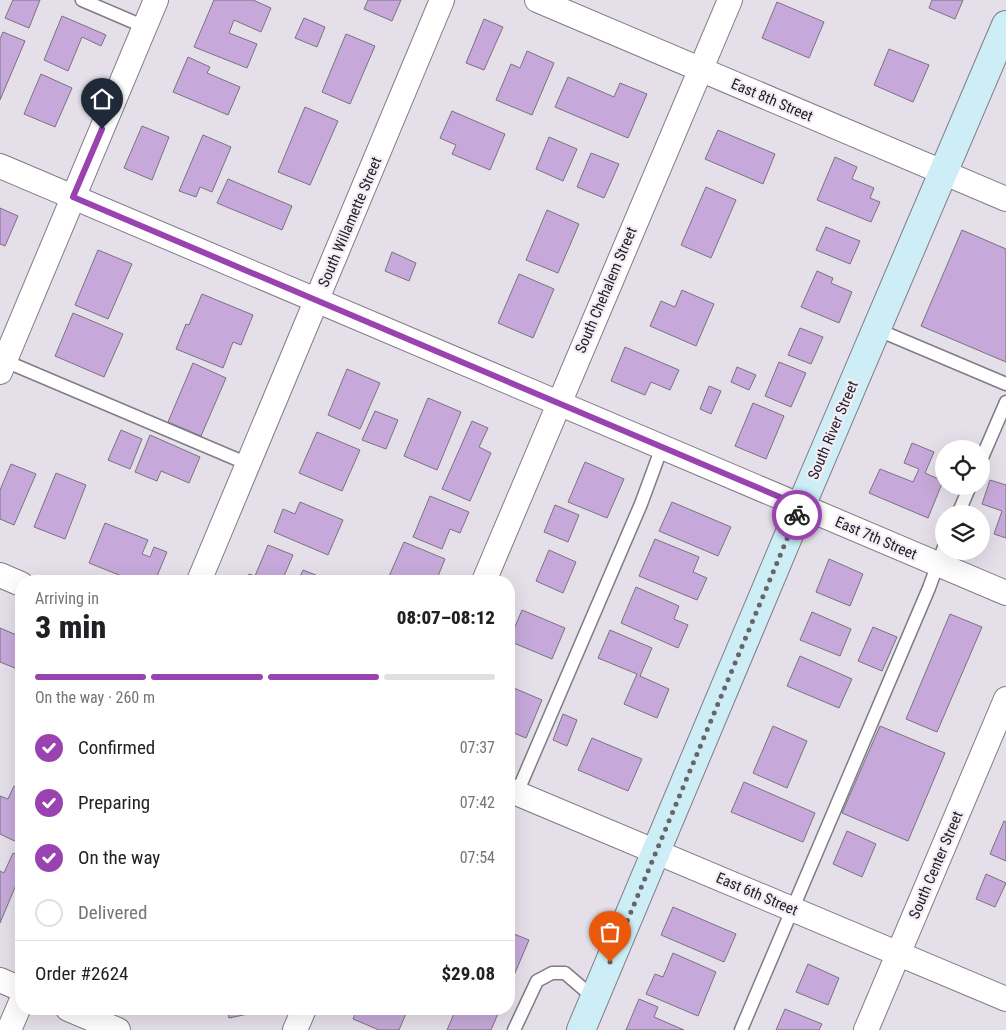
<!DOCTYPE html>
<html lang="en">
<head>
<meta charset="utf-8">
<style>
	:root { --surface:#fff; --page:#f6f6f6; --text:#202124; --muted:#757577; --line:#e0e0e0; --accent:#9a43b0 }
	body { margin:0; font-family:"Roboto Condensed",sans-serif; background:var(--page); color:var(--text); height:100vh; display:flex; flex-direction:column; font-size:19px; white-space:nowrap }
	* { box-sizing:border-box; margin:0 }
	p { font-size:16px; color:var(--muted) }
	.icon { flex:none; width:28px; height:28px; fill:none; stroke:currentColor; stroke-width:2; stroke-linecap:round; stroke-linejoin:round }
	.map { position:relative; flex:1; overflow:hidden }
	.sheet { position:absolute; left:15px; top:575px; width:500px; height:440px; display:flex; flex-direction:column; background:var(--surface); border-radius:20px; box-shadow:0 5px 20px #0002 }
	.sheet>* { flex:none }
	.controls { position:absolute; left:935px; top:440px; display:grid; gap:10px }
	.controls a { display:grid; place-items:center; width:55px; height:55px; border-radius:50%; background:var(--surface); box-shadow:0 5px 20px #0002; font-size:25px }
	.pin { position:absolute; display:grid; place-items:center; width:42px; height:42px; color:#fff; margin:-51px -21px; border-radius:50% 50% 50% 0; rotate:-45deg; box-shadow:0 0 5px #0007 }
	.pin .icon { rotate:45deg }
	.courier { position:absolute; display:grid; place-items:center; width:50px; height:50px; margin:-25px; border:4px solid #9a43b0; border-radius:50%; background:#fff; color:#222; box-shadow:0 1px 6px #0007 }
	.overview em { font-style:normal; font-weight:800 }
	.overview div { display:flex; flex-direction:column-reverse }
	.overview { display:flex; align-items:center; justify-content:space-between; height:85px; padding:0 20px }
	h1 { font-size:32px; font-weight:800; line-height:38px }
	.bar { display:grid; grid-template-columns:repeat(4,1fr); gap:8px 5px; align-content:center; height:60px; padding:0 20px }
	.bar i { height:6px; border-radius:4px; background:var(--line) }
	.bar .on { background:var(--accent) }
	.bar p { grid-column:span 4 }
	.line { display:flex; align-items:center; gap:12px; padding:0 20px; border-top:1px solid var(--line) }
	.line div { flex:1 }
	ol { padding:0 20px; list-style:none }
	li { display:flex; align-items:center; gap:15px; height:55px }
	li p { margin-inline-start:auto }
	li .icon { padding:5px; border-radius:50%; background:var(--accent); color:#fff; stroke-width:4 }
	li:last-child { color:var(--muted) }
	li i { width:28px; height:28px; border:2px solid var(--line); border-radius:50% }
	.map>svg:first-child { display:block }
	.building { fill:#c6a9da; stroke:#79747d }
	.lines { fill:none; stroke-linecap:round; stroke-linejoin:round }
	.lane-casing { stroke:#817b85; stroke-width:15 }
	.street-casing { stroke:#817b85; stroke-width:26 }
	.secondary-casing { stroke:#817b85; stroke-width:30 }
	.lane { stroke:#fff; stroke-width:12 }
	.street { stroke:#fff; stroke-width:24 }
	.secondary { stroke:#cdeef6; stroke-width:28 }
	.done { stroke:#68646a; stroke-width:5; stroke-dasharray:0 9 }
	.route { stroke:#9a43b0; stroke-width:6 }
	.labels { text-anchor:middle; stroke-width:4.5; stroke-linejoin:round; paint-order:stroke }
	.street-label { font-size:15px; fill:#242125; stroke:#f2ecf6 }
</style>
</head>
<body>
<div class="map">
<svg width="1006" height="1030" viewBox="0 0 1006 1030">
	<rect width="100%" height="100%" fill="#e5dfe9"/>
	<g class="building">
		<path d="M13,0H40L29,28L5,18Z"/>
		<path d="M214,0H253L271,8L261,32L234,20L229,33L257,44L247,68L194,47Z"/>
		<path d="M368,0H401L392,21L364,9Z"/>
		<path d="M932,0H963L955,19L929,8Z"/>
		<path d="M777,2L824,22L809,58L762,38Z"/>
		<path d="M62,16L106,35L101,46L82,37L68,71L44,60Z"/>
		<path d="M304,18L325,27L317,47L295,38Z"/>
		<path d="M484,19L503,27L484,70L466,63Z"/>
		<path d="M3,32L25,41L0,100V39Z"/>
		<path d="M346,34L375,46L350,104L322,92Z"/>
		<path d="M889,49L929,65L913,102L874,85Z"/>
		<path d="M527,51L554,63L532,115L496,100L511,64L520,68Z"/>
		<path d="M188,57L210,67L207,73L240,87L228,115L173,92Z"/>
		<path d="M41,74L72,88L55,127L24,114Z"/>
		<path d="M568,77L614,97L620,83L647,94L628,138L555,107Z"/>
		<path d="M305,107L338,121L310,185L278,172Z"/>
		<path d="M452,111L505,134L490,170L452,154L456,145L440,138Z"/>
		<path d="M142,126L169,137L152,180L124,168Z"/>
		<path d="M718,130L775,154L763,184L705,159Z"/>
		<path d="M203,135L231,147L212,192L200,187L196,197L179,191Z"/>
		<path d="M549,137L577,149L563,181L536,169Z"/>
		<path d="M591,153L619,164L604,198L577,187Z"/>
		<path d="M835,157L857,167L852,179L874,188L870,198L880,202L871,222L817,200Z"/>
		<path d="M228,179L292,206L282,230L217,203Z"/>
		<path d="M706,187L736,200L711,258L681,245Z"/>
		<path d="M0,208L18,216L5,246L0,244Z"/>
		<path d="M547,210L579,224L558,273L526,260Z"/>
		<path d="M826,227L860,241L850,264L816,250Z"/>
		<path d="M962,230L1006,249V362L921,326Z"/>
		<path d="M98,250L132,264L108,319L75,305Z"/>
		<path d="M392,252L416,263L409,281L385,271Z"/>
		<path d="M817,271L833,278L831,283L852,292L839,323L801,307Z"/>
		<path d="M519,274L554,289L533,338L498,323Z"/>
		<path d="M682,290L714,304L696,346L650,326L661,301L675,307Z"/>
		<path d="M202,294L253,315L241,345L233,342L223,368L176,349L186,324L189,325Z"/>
		<path d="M73,313L123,334L104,377L55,356Z"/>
		<path d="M800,328L823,337L811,364L788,355Z"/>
		<path d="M625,347L679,370L670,390L651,382L645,395L611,381Z"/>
		<path d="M779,362L806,373L791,407L765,396Z"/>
		<path d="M193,363L226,378L201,436L168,422Z"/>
		<path d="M737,367L756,375L749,390L731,382Z"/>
		<path d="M347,369L380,383L360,429L328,415Z"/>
		<path d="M709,386L721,391L711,414L700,409Z"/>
		<path d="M428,398L461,412L437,470L404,456Z"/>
		<path d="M753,403L784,416L766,459L735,446Z"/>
		<path d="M375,411L398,420L386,449L362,440Z"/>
		<path d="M472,421L488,428L479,447L491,453L470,501L442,489Z"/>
		<path d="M121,430L142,439L130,469L108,460Z"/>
		<path d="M317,432L360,450L342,491L299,473Z"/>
		<path d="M150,435L200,457L189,483L161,471L157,481L135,472Z"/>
		<path d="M912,443L934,452L925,473L943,481L928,518L869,493L880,469L913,482L919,469L904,463Z"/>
		<path d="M585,462L624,479L607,518L568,502Z"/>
		<path d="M11,464L36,474L14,525L0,519V490Z"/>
		<path d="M56,473L86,485L65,539L34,527Z"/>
		<path d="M990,480L1006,485V538L994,534L1002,511L982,504Z"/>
		<path d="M430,496L469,512L460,533L450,529L442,549L413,537Z"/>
		<path d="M300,502L343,520L328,555L274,532L283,509L295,514Z"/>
		<path d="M672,502L731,527L718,556L659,531Z"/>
		<path d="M555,505L579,515L568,542L544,532Z"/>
		<path d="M105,523L148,540L142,554L150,557L154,547L167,552L155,581H134L89,563Z"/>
		<path d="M655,539L699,557L693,572L707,578L697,600L639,576Z"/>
		<path d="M404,542L445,559L436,581H425L418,578L417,581H387Z"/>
		<path d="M268,545L293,555L282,581H245L249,574L255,576Z"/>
		<path d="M549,550L576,562L563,593L536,581Z"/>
		<path d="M829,559L863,574L850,606L816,592Z"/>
		<path d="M303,570L331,581H298Z"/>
		<path d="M636,587L679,606L674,619L688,625L678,648L621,623Z"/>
		<path d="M522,610L565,628L552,659L509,641Z"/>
		<path d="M812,612L851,629L840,656L800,640Z"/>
		<path d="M950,614L982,627L937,732L906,719Z"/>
		<path d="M873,627L897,637L882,671L858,661Z"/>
		<path d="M0,628L21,637V653L15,668L0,662Z"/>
		<path d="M610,630L652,648L640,676L669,689L657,718L624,704L637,674L598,658Z"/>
		<path d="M800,656L852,679L839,708L787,686Z"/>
		<path d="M509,686L542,700L526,738L509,731Z"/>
		<path d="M563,714L577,720L567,746L553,740Z"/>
		<path d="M773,726L807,741L787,788L753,773Z"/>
		<path d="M880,726L945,753L908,841L842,813Z"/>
		<path d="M592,738L642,759L628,791L578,770Z"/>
		<path d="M744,782L815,813L803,842L731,812Z"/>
		<path d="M14,786L21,790V844L0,834V796L8,799Z"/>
		<path d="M1004,821L1006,822V861L990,854Z"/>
		<path d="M847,831L876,844L862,877L833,864Z"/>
		<path d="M13,853L21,857V873L0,923V871L4,873Z"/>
		<path d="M986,874L1006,883L995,907L976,899Z"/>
		<path d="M673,907L736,934L724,962L661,935Z"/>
		<path d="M509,932L529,940L509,987Z"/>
		<path d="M673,953L716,972L698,1016L646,994L655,974L663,977Z"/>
		<path d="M808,964L839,978L828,1005L796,992Z"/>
		<path d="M639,999L658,1007L654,1017L684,1030H626Z"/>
		<path d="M227,1009H272L229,1018Z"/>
		<path d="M357,1009H408L399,1030H379L353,1019Z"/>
		<path d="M456,1009H500L491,1030H447Z"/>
		<path d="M785,1009L822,1024L819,1030H776Z"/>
	</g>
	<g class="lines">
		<defs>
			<g id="lane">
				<path d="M82,0L145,27"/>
				<path d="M876,329L1006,384"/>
				<path d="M5,361L248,464"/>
				<path d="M981,460L1006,402"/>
				<path d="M958,514L970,486"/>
				<path d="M517,793L641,504L662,447"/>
				<path d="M514,1030L537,981L552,973H565L594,998"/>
				<path d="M741,1030L929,588L944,547"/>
			</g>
			<g id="street">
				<path d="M537,0L1006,199"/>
				<path d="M0,166L1006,593"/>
				<path d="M0,372L156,0"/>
				<path d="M0,575L21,584"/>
				<path d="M199,581L442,0"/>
				<path d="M484,581L730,0"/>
				<path d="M509,790L1006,999"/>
				<path d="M0,980L21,989"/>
				<path d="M68,1009L118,1030"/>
				<path d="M9,1030L21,1002"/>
				<path d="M295,1030L304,1009"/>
				<path d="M866,1030L1006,699"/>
			</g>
			<path id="secondary" d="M581,1030L801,506L1006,25"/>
		</defs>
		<use href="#lane" class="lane-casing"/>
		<use href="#street" class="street-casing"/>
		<use href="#secondary" class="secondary-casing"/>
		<use href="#lane" class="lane"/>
		<use href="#street" class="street"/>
		<use href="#secondary" class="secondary"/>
	</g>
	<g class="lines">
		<path class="done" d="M610,962L797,515"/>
		<path class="route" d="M102,129L73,197L801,506L797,515"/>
	</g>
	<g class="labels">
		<g class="street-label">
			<text transform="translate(772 100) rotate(23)" y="5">East 8th Street</text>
			<text transform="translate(350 222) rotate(-67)" y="5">South Willamette Street</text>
			<text transform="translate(606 290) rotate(-67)" y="5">South Chehalem Street</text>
			<text transform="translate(833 430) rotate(-67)" y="5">South River Street</text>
			<text transform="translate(876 538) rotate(23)" y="5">East 7th Street</text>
			<text transform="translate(936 865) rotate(-67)" y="5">South Center Street</text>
			<text transform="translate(757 894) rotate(23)" y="5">East 6th Street</text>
		</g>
	</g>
</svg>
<div class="controls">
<a><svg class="icon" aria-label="locate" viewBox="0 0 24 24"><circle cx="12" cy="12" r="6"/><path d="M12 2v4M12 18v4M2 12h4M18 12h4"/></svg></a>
<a><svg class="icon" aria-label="layers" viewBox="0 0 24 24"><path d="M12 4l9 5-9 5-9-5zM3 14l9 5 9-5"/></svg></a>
</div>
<div class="pin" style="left:610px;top:962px;background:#ea580c"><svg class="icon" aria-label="bag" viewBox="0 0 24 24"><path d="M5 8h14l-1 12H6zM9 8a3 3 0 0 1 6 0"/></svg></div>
<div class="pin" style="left:102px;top:129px;background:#1f2937"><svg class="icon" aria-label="home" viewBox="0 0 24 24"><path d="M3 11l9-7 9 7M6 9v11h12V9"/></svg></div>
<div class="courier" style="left:797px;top:515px"><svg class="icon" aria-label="bike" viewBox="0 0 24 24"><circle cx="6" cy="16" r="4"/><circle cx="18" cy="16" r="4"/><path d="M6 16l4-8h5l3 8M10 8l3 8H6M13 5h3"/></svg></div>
<section class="sheet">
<div class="overview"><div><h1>3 min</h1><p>Arriving in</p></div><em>08:07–08:12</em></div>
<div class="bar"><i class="on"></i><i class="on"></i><i class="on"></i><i></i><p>On the way · 260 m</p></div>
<ol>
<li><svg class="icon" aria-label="check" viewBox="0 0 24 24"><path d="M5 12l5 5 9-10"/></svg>Confirmed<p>07:37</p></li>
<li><svg class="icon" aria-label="check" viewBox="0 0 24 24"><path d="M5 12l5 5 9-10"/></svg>Preparing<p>07:42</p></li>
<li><svg class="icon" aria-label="check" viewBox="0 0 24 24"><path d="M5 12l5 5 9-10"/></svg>On the way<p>07:54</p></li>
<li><i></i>Delivered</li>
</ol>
<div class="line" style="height:65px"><div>Order #2624</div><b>$29.08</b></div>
</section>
</div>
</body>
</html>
